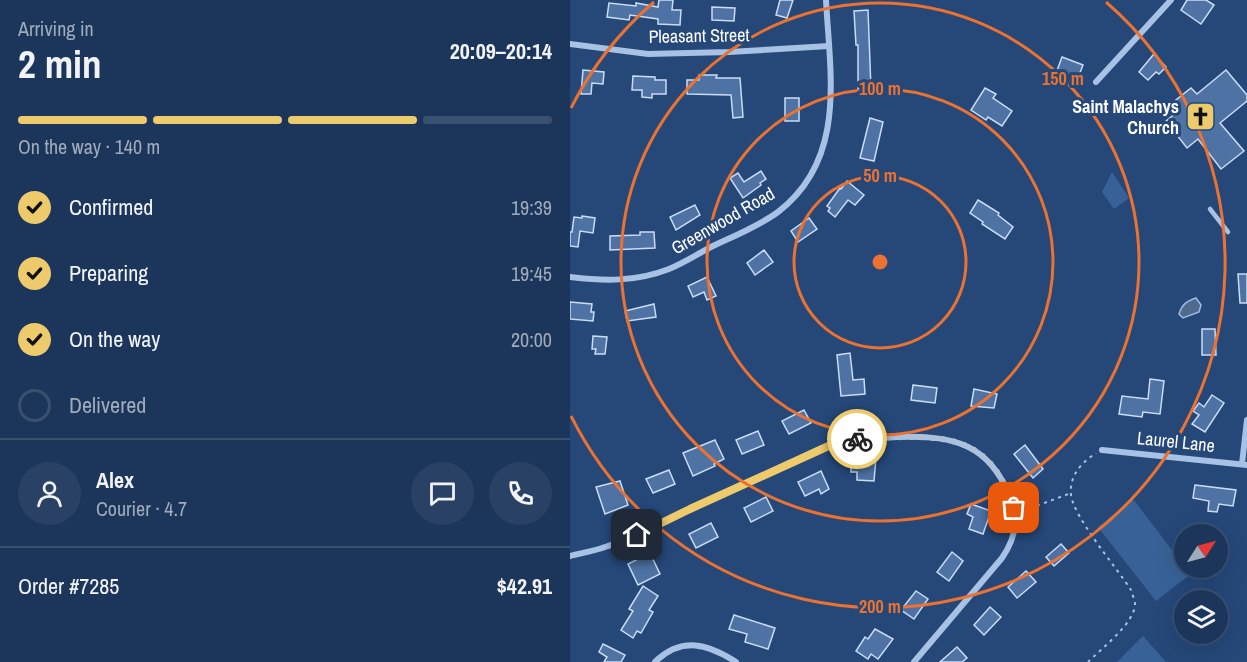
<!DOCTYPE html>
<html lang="en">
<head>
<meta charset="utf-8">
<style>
	:root { --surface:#1c365b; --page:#294164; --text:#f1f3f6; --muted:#a0abbb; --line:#3a5071; --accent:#edca6c }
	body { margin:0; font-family:"Archivo Narrow",sans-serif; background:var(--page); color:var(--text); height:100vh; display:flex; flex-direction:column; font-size:22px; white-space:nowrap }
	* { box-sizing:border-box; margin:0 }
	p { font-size:20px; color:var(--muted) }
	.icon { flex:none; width:33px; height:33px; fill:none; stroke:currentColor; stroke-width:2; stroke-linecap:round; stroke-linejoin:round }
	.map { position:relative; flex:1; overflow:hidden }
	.sheet { display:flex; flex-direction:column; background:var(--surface); width:570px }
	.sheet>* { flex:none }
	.needle { width:39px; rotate:54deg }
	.fabs { position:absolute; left:604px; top:524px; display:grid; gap:12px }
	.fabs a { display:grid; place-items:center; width:54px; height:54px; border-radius:50%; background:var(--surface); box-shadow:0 6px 24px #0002,0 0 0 2px var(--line); font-size:30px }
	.pin { position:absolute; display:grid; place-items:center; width:51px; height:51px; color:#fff; margin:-26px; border-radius:12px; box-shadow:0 3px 9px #0006 }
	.courier { position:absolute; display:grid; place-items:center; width:60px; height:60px; margin:-30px; border:4px solid #edca6c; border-radius:50%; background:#fff; color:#222; box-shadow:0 2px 8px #0007 }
	.summary em { font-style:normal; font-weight:800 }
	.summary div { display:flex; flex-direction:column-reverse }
	.summary { display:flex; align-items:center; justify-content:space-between; height:102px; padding:0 18px }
	h1 { font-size:39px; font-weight:800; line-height:45px }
	.bar { display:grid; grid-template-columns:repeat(4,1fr); gap:9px 6px; align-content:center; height:72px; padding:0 18px }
	.bar i { height:8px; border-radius:4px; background:var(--line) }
	.bar .on { background:var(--accent) }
	.bar p { grid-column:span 4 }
	.line { display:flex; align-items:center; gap:15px; padding:0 18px; border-top:2px solid var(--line) }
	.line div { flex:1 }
	.round { display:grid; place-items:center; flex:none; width:63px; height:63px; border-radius:32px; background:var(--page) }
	ol { padding:0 18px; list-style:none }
	li { display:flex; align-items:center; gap:18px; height:66px }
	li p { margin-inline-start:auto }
	li .icon { padding:6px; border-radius:50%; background:var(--accent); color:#111; stroke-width:4 }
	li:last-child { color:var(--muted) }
	li i { width:33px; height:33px; border:3px solid var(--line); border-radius:50% }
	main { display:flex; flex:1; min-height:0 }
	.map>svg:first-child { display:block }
	.green { fill:#386297 }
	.water { fill:#506a8e; stroke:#9cbce4; stroke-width:1.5 }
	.building { fill:#4d72a3; stroke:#cadcf3; stroke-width:1.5 }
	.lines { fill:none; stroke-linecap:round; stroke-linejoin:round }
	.path { stroke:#a7c2e4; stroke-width:2; stroke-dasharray:3 4.5; stroke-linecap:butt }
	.lane { stroke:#a7c2e4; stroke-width:4.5 }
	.street { stroke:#a7c2e4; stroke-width:6 }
	.done { stroke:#b3bfd0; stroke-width:6; stroke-dasharray:0 10.8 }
	.route { stroke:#edca6c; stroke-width:8 }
	.ring { fill:none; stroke:#eb7230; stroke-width:3 }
	.labels { text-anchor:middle; stroke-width:6; stroke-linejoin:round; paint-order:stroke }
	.street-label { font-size:18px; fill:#fff; stroke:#254879 }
	.poi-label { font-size:18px; font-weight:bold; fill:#fff; stroke:#254879; text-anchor:end }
	.centre { fill:#eb7230; stroke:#254879; stroke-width:3 }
	.ring-label { font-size:18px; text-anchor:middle; font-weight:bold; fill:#eb7230; stroke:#254879; stroke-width:6; stroke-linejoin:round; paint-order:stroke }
</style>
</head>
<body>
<main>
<section class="sheet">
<div class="summary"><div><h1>2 min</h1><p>Arriving in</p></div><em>20:09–20:14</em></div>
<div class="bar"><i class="on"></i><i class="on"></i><i class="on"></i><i></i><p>On the way · 140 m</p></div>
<ol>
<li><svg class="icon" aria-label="check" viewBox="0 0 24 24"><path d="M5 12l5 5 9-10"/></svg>Confirmed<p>19:39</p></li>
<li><svg class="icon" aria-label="check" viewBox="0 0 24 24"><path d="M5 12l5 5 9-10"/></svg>Preparing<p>19:45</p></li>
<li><svg class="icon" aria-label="check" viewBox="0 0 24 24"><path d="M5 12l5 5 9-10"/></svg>On the way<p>20:00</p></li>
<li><i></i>Delivered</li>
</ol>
<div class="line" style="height:108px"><a class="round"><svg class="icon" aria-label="person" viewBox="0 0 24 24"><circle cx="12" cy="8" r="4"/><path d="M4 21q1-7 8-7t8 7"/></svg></a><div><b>Alex</b><p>Courier · 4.7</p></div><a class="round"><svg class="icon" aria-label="chat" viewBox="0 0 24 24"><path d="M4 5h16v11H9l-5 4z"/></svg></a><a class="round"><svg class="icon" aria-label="phone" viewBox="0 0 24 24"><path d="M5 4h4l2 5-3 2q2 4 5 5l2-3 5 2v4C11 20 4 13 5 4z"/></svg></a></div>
<div class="line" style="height:78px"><div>Order #7285</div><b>$42.91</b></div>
</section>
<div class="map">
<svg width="677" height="662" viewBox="0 0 677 662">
	<rect width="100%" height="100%" fill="#254879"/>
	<g class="green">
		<path d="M542,172L559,198L544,209L532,192Z"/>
		<path d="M563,499L615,567L622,573L586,601L528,527Z"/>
		<path d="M573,636L596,662H547Z"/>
	</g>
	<path class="water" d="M626,298L631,305L629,312L613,318L609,314C612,304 617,301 626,298Z"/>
	<g class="building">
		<path d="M89,0H103L102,10H111L110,25L88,24V19L60,15L59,20L37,17L39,3L66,6V3L88,7Z"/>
		<path d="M210,0H223L217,18L206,15Z"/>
		<path d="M617,0H636L644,5L631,24L611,10Z"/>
		<path d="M142,7L165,8L164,21L142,20Z"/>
		<path d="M298,10L301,89L288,90V45H286L284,11Z"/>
		<path d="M584,54L596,67L589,74L586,72L578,80L569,72Z"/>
		<path d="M492,57L513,65L506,83L485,76Z"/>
		<path d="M13,70L34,72L33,84L22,83L21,94H11Z"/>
		<path d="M656,70L677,95V101L650,123L674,151L651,169L628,139L617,148L596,121L607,112L601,104L621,88L627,94Z"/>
		<path d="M129,75H147L146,78H170L173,117L163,118L161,95L117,94V80H129Z"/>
		<path d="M63,76L85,77V80H96V94H82V98L72,97V90H62Z"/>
		<path d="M415,88L426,94L423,98L442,111L432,126L418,117L416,120L401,110Z"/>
		<rect x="215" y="98" width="14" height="23"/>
		<path d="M300,118L313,122L304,161L290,158Z"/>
		<path d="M191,171L196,179L190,183L191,185L173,198L160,178L168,173L174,182Z"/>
		<path d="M277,181L294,195L285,205L278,200L265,217L258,211L260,208L257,206L270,188L271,189Z"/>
		<path d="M408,200L429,213L428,215L443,227L435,239L412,224L413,222L400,213Z"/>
		<path d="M125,205L130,215L106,230L100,217Z"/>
		<path d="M12,216L25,218L23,233L10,231L8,247L0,246V232H2L4,217L12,218Z"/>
		<path d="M239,218L247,229L228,242L221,231Z"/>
		<path d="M70,232H84L85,248L40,250V236L70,235Z"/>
		<path d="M194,250L203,262L185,275L177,263Z"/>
		<path d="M668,274H677V303H670Z"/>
		<path d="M137,277L146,296L137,300L134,292L123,297L118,286Z"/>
		<path d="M0,302L22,304L21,312H24L23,321L0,319Z"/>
		<path d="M84,304L86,317L57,321L55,311Z"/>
		<path d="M632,329H645L646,355H632Z"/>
		<path d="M23,336L37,337L35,354H25L26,349H22Z"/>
		<path d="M280,353L283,380L294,379L295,394L271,396L267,355Z"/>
		<path d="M580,379L594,381L590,414L573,412L572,417L549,414L552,396L578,399Z"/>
		<path d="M343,385L367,388L365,403L341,400Z"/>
		<path d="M404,389L427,394L424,408L401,406Z"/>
		<path d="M642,395L654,403L635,432L622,424L629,415L623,411L629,403L634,407Z"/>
		<path d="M234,410L241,423L219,434L212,421Z"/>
		<path d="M188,431L194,445L172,454L166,440Z"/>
		<path d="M145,440L154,459L144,464L145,466L123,476L113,453Z"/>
		<path d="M455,445L473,469L463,478L444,454Z"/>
		<path d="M281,457L306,458L304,481L287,480V472H281Z"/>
		<path d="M99,470L105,484L83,493L76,479Z"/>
		<path d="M251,471L259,489L251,494L249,489L235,496L228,482Z"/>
		<path d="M50,481L58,505L35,514L26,487Z"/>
		<path d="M625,485L666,490L663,506L649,504L647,512L638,511L639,501L623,498Z"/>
		<path d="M196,497L203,511L181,522L174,508Z"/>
		<path d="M401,504L421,511L413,534L399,529L403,517L397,514Z"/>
		<path d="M141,523L148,537L126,548L119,534Z"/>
		<path d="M491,544L499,553L484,566L476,557Z"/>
		<path d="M382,552L393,561L379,581L367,572Z"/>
		<path d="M80,553L90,574L68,585L58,564Z"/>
		<path d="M456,571L466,582L447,598L438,587Z"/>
		<path d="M73,586L88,596L79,610L83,612L71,633L67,631L63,638L51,630L63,611L59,609Z"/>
		<path d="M346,591L358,599L344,619L331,610Z"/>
		<path d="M420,607L431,617L414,635L404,625Z"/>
		<path d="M164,615L205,628L198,649L175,642L177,634L159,629Z"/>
		<path d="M305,629L323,639L308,659L301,654L298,659L286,651L295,637L298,639Z"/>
		<path d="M33,644L55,655L51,662H34L37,657L29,652Z"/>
		<path d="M387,647L397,658L392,662H370Z"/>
	</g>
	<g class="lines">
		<g class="path">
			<path d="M453,511L501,493"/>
			<path d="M518,662C531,649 565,623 565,604C565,600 562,594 561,590C547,568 504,518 501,495C499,476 511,463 526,453"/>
		</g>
		<path class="lane" d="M640,209L658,232"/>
		<g class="street">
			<path d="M0,44L78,54L159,52L259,46"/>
			<path d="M526,82L601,0"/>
			<path d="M0,277C34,281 66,282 99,269C114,263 129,253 143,246C164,236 189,226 208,212C277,159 260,75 256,0"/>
			<path d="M532,450L677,465"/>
			<path d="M672,464L677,420"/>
			<path d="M0,556C12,553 24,551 35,547C65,538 91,523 118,510C146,496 174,484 202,472C226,461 251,446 277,440C293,437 311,438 327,437C374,436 412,439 435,486C449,513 449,533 432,558L344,662"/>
			<path d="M85,662C112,636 138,644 166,662"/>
		</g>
	</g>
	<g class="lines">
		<path class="done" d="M287,439C302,437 318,438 334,437C393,436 424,448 444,508"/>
		<path class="route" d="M67,535L120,509L263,444L287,439"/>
	</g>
	<g class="ring">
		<circle cx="310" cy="262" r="86"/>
		<circle cx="310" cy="262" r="173"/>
		<circle cx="310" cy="262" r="259"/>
		<path d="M1 108A345 345 0 0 1 84 2M536 2A345 345 0 1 1 1 416"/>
	</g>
	<defs>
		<symbol id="church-square" viewBox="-11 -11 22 22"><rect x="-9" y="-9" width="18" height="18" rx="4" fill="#edca6c" stroke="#254879"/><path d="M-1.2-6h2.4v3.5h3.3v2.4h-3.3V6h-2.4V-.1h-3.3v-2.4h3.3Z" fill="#111"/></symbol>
	</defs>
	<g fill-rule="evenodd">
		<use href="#church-square" x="614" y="100" width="33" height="33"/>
	</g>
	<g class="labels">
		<g class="street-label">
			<text transform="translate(129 36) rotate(-1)" y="6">Pleasant Street</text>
			<text transform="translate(153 221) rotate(-30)" y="6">Greenwood Road</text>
			<text transform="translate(606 442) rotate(6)" y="6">Laurel Lane</text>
		</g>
		<g class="poi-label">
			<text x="609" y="113">Saint Malachys<tspan x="609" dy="21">Church</tspan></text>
		</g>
	</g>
	<circle cx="310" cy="262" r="9" class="centre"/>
	<g class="ring-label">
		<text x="493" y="85">150 m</text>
		<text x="310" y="95">100 m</text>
		<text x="310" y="182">50 m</text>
		<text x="310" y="613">200 m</text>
	</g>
</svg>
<div class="fabs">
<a><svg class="needle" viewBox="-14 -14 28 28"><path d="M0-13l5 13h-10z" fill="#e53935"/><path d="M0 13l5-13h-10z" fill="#a0abbb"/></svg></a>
<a><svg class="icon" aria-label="layers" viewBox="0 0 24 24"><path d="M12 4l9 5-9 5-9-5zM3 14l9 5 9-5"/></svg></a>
</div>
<div class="pin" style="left:444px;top:508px;background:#ea580c"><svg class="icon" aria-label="bag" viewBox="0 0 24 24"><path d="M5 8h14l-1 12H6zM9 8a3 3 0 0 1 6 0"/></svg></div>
<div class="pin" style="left:67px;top:535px;background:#1f2937"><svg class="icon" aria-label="home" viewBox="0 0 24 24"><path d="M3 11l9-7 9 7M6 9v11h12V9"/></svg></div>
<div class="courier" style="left:287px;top:439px"><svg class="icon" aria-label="bike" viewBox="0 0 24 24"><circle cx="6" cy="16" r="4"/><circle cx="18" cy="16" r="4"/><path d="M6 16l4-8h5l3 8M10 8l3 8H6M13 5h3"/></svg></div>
</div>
</main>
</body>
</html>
